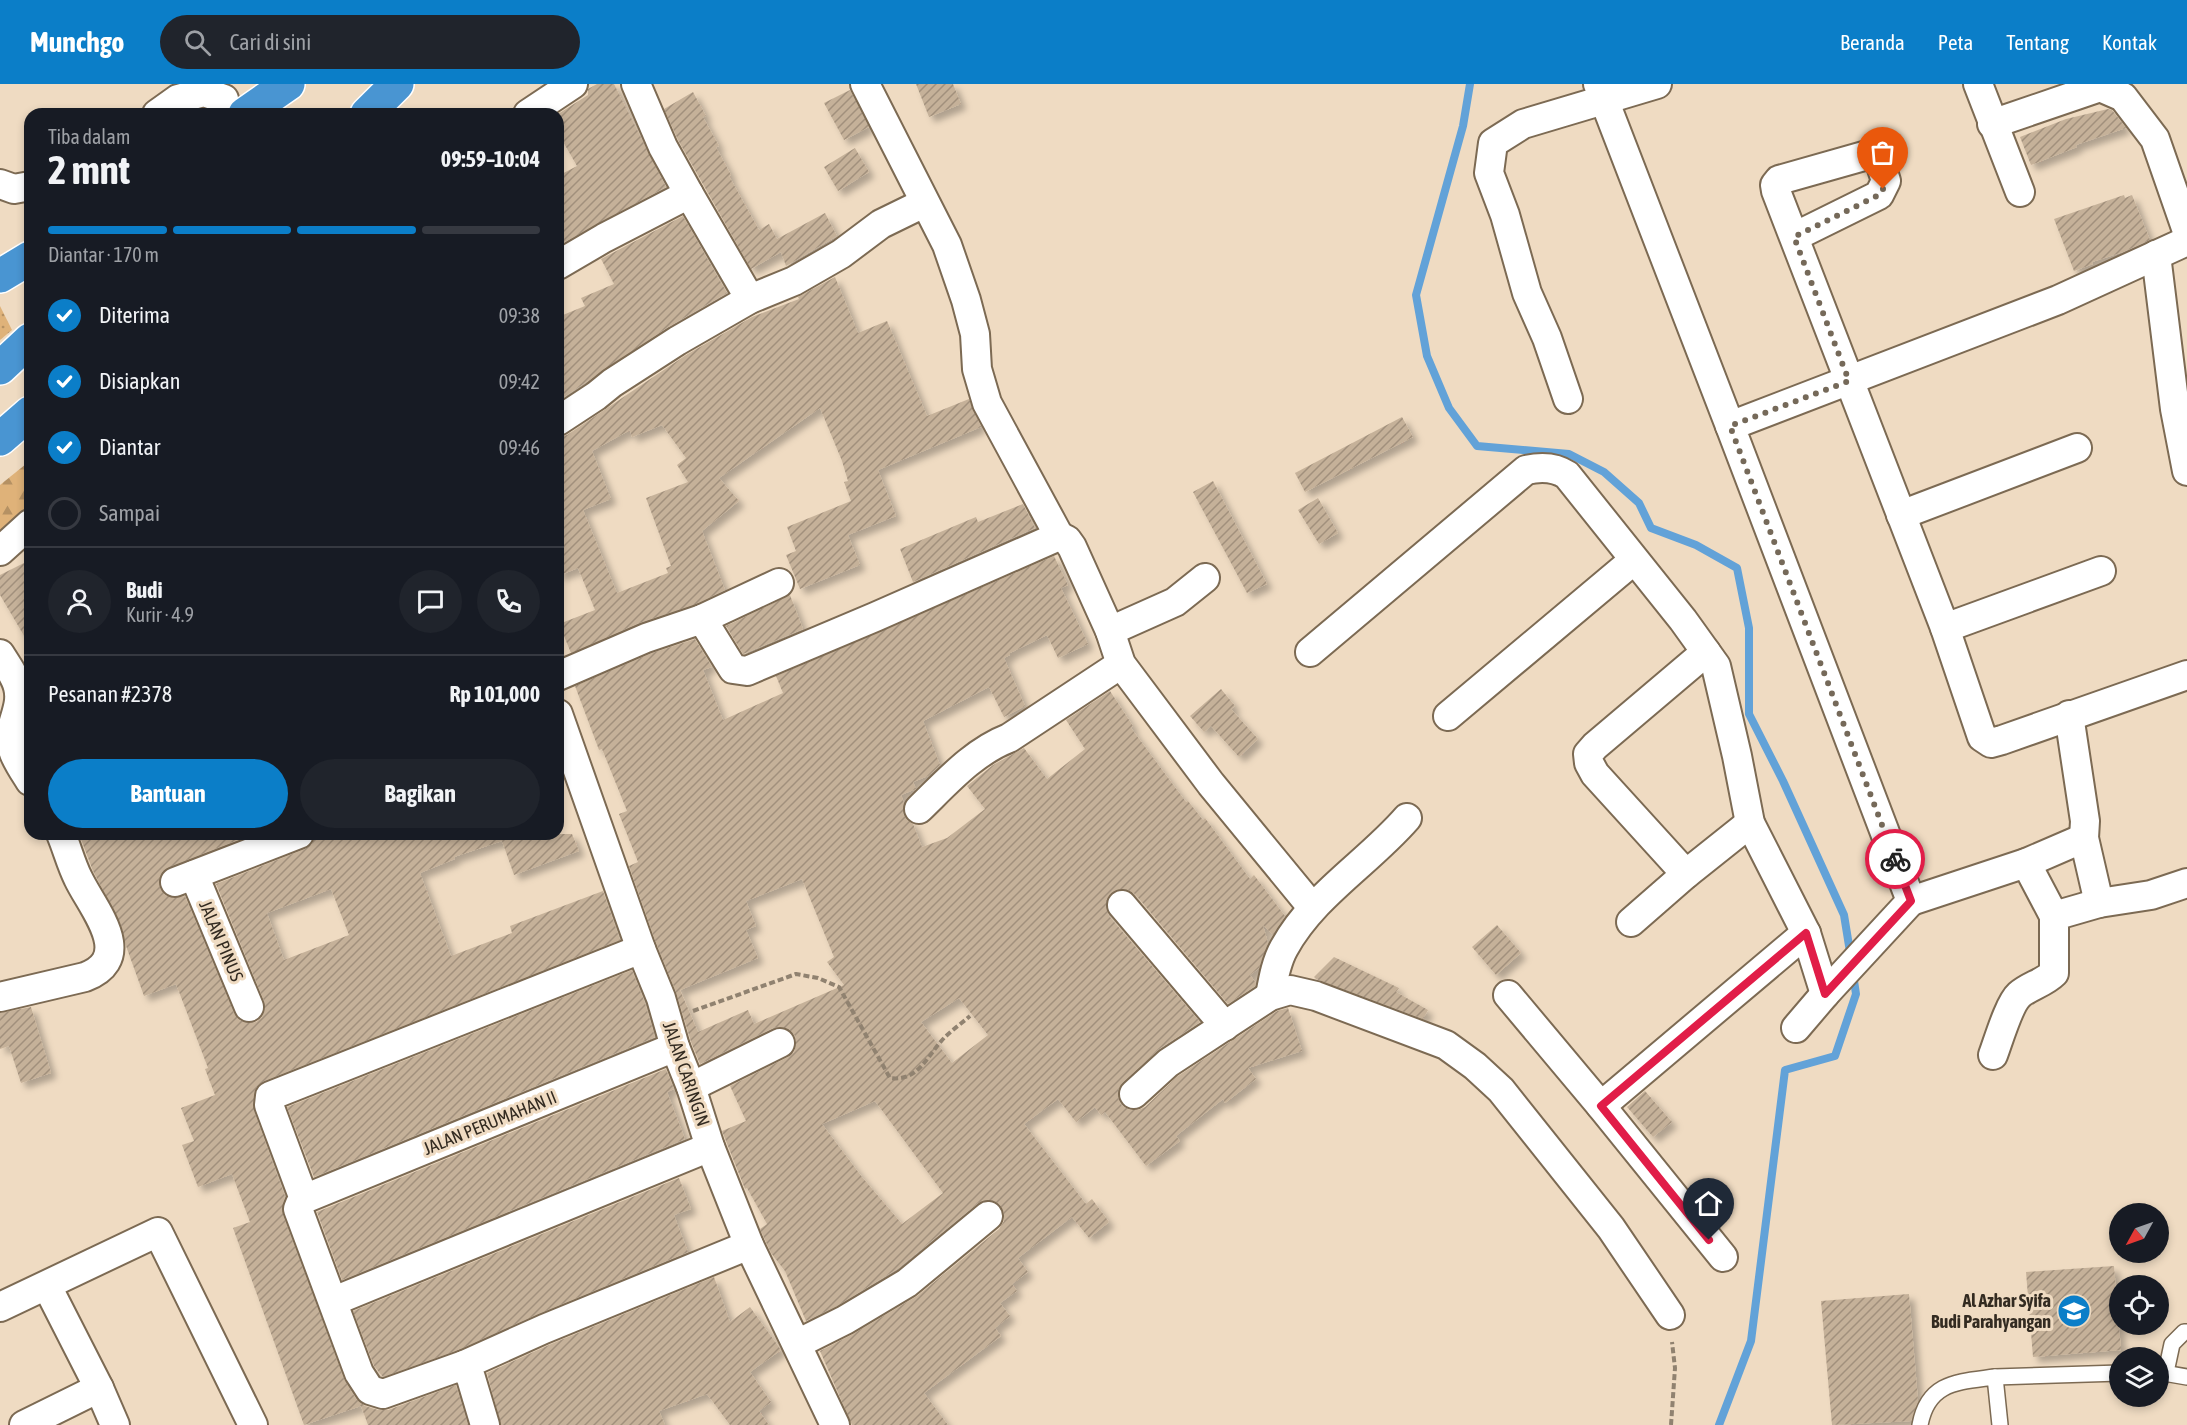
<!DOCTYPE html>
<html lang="id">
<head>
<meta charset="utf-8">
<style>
	:root { --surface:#171b24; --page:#20242c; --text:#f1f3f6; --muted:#9ea1a6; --line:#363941; --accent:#0b7ec8 }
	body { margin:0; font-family:"Asap Condensed",sans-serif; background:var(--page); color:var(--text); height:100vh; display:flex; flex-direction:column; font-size:22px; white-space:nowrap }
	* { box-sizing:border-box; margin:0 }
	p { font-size:20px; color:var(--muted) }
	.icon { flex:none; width:33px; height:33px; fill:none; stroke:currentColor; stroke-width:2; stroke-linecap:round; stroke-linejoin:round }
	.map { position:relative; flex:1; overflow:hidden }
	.drawer { position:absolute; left:24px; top:24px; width:540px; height:732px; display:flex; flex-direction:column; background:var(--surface); border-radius:18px; box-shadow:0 3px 9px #0003 }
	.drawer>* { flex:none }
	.needle { width:39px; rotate:230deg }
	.buttons { position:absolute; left:2109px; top:1119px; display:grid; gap:12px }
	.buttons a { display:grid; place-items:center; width:60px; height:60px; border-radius:50%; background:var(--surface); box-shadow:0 3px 9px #0003; font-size:30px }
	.pin { position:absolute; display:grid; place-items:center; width:51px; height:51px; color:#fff; margin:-62px -26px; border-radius:50% 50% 50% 0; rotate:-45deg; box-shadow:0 0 6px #0007 }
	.pin .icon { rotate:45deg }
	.courier { position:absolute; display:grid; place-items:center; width:60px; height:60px; margin:-30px; border:4px solid #e11d48; border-radius:50%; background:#fff; color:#222; box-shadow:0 2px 8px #0007 }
	.head em { font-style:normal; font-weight:700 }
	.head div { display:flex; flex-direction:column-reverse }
	.head { display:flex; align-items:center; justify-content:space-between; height:102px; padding:0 24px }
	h1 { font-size:39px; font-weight:700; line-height:45px }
	.bar { display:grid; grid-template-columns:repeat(4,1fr); gap:9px 6px; align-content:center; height:72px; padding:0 24px }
	.bar i { height:8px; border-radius:4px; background:var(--line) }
	.bar .selected { background:var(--accent) }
	.bar p { grid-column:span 4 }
	.line { display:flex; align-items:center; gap:15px; padding:0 24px; border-top:2px solid var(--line) }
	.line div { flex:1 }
	.round { display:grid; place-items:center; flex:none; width:63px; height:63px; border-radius:32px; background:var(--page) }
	ol { padding:0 24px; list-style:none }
	li { display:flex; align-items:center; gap:18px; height:66px }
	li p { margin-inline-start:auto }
	li .icon { padding:6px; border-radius:50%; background:var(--accent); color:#fff; stroke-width:4 }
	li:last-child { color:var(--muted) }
	li i { width:33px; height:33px; border:3px solid var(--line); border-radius:50% }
	.action { display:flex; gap:12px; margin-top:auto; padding:12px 24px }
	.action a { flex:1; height:69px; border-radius:36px; background:var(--accent); color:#fff; font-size:24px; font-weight:700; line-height:69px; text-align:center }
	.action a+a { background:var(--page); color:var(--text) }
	header { display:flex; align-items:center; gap:36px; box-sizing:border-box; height:84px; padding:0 30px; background:var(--accent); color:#fff }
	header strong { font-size:28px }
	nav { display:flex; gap:33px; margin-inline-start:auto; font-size:21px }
	.search { width:420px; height:54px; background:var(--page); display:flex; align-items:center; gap:15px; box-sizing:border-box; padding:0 21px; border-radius:33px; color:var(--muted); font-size:22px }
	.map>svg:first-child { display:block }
	.grass { fill:url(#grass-dots) }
	.forest { fill:url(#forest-firs) }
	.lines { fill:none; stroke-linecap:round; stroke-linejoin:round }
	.stream { stroke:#62a2d8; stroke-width:8 }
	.building { fill:url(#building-hatch); fill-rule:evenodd; filter:url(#shadow) }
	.lane-casing { stroke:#7c6a53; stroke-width:18 }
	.street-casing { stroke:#7c6a53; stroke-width:32 }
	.highway-casing { stroke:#fff; stroke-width:36 }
	.path { stroke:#908270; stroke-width:4; stroke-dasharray:6 3; stroke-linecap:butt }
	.lane { stroke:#fff; stroke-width:15 }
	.street { stroke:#fff; stroke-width:28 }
	.highway { stroke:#4995d2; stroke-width:33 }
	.done { stroke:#756959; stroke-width:6; stroke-dasharray:0 10.8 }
	.route { stroke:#e11d48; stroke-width:8 }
	.labels { text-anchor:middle; stroke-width:6; stroke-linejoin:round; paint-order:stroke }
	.street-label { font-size:18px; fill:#332b21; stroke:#efdbc2 }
	.poi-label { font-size:18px; font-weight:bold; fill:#332b21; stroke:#efdbc2; text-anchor:end }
</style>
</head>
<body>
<header>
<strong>Munchgo</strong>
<div class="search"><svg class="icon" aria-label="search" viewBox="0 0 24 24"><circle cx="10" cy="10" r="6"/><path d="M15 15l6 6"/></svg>Cari di sini</div>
<nav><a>Beranda</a><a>Peta</a><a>Tentang</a><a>Kontak</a></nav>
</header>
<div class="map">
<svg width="2187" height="1341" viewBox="0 0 2187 1341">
	<defs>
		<pattern id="grass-dots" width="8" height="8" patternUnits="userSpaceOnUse" patternTransform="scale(1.5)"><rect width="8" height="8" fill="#dfb279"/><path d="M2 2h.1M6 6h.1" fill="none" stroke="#b59163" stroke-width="1.8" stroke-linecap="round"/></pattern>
		<pattern id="forest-firs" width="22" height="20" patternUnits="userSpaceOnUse" patternTransform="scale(1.5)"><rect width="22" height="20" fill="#dfb279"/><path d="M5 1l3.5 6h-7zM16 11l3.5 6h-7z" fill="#b59163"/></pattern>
		<pattern id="building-hatch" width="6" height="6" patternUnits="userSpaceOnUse" patternTransform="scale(1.5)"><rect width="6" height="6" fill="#c5b199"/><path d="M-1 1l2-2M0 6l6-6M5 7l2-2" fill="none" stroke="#a1907c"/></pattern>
		<filter id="shadow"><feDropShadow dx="5.5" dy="5.5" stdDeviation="3" flood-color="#0004"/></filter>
	</defs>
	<rect width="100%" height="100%" fill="#efdbc2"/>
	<path class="grass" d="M0,222L12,246L0,256Z"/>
	<path class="forest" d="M26,380L30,385V425L0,456V401Z"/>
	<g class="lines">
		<g class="stream">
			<path d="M1470,0L1463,42L1416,211L1427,272L1449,324L1477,362L1569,370L1604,388L1639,419L1651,444L1696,461L1737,484L1749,544V630L1783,697L1844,831L1851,874"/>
			<path d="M1719,1341L1751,1257L1785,986L1835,972L1856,910L1853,890"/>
		</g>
	</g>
	<g class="building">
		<path d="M597,0H614L666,103L559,161L558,92L577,82L558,49V30L588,11V5Z"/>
		<path d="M916,0H953L961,20L929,33Z"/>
		<path d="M850,6L869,43L844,56L824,19Z"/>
		<path d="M693,8L706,32L703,33L719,62L716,63L731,91L729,92L759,146L769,140L777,155L825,129L837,152L786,182L781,168L751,185L678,56L664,25Z"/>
		<path d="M2108,25L2112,26L2126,44L2076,61L2077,63L2031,81L2020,53L2066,35Z"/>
		<path d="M855,64L869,88L838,107L824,83Z"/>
		<path d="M2124,111L2125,114L2132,111L2150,156L2123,168L2092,178L2093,180L2074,187L2054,135Z"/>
		<path d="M683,132L727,209L668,243L558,317V233L585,222L581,214L614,200L601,175Z"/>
		<path d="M835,193L858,249L887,237L927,332L969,315L981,343L878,386L896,432L848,451L860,481L800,505L786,471L796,467L787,443L851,417L844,398L848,397L842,377L820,324L719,394L739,417L702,447L725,506L696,520L639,539L571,569L559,540L595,526L578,484L558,492V353L567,351L686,271L752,233L799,215L798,213ZM662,341L686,374L677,381L688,398L646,414L671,482L666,484L668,489L617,509L583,426L611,415L592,367L630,346L632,353Z"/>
		<path d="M1402,333L1413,353L1305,408L1295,389Z"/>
		<path d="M1213,397L1267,500L1247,509L1193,408Z"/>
		<path d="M1318,414L1338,449L1319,460L1298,426Z"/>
		<path d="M1023,420L1035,444L913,498L900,465L976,433L978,438Z"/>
		<path d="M1054,472L1068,501L1061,504L1088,560L1058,574L1047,551L1010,569V571L1004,574L1025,622L1004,633L989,603L923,637L940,681L928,692L913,698L916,705L901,711L904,719L903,730L907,736L913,740L922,763L947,754L985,725L967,702L993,681L1024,664L1047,695L1085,665L1066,636L1110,607L1133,642L1131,644L1186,718L1188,717L1203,736L1205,734L1250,795L1254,791L1285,832L1273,851L1263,841L1268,859L1259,884L1250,891L1256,899L1255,902L1228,920L1135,810L1128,806L1120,805L1111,809L1106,816V823L1109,832L1200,938L1159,965L1123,998L1118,1006V1013L1121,1021L1130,1026H1138L1145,1023L1178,992L1277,927L1288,924L1302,967L1248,984L1256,995L1225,1019L1223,1015L1176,1052L1180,1057L1146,1082L1105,1028L1101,1031L1095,1023L1076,1038L1058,1015L1024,1040L1086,1120L1092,1115L1109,1138L1089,1154L1072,1133L1018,1174L1028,1188L1012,1200L1017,1207L1000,1219L1010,1232L995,1244L1001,1252L924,1309L948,1341H852L820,1267L853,1250L917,1212L999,1145L1004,1137V1129L1000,1121L994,1117L986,1116L978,1119L897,1185L837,1222L806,1237L785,1187L771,1169L764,1154L760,1145L767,1140L747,1104L745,1105L722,1047L746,1037L730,1002L788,973L794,968L796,961L795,952L789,945L780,943L773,944L700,980L691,958L676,908L656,859L629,782L638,778L619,730L627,727L602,665L599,666L575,602L652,569L695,555L712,583L703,586L723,636L783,609L776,592ZM802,795L834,873L827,878L844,901L754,940L748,926L698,948L680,906L758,874L746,846L756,842L746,817ZM959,914L988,951L952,979L921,938ZM875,1017L943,1109L902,1140L862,1093L822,1040Z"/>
		<path d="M30,476V562L0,511V491Z"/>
		<path d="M790,511L803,545L743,570L726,542Z"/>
		<path d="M1221,605L1235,622L1231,625L1258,655L1239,673L1211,642L1204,648L1190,632Z"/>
		<path d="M79,750H253L169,783L162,788L159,796L160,804L165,811L173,814L185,812L234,929L239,936L247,939L256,938L262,933L265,925L264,917L216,800L305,765L312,760L315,750H572L579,767L514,791L502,757L454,773L455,775L420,789L451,872L512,849L510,842L603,807L620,856L264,997L257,1002L254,1010V1027L285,1112L283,1120V1131L344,1295L356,1315L365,1322L378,1326H388L456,1301L468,1341H368L361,1322L304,1341L233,1144L250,1138L232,1090L198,1103L182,1061L194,1057L181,1024L215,1011L205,985L208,984L176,900L144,912L126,862L121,841L93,787ZM331,805L349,851L284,876L267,829Z"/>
		<path d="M1497,841L1521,869L1496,891L1472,863Z"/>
		<path d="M1334,873L1399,904L1396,908L1428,926L1423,935L1316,895L1314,893Z"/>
		<path d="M632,886L645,919L655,953L314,1093L287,1023Z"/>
		<path d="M31,923L51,989L21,999L9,962L0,965V929Z"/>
		<path d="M666,985L674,1005L667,1008L685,1055L342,1196L317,1128Z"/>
		<path d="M1645,1007L1672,1038L1653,1053L1627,1023Z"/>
		<path d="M679,1094L691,1125L674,1131L688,1168L538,1230L458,1266L383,1293L374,1282L353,1227Z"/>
		<path d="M2114,1182L2121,1266L2033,1273L2026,1188Z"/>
		<path d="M714,1193L730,1238L750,1223L781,1266L750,1288L771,1318L759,1327L769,1341H730L707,1310L659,1327L665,1341H501L487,1289L551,1260Z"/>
		<path d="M1909,1210L1918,1317L1911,1337L1832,1341L1821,1217Z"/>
	</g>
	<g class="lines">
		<defs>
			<g id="lane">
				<path d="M2158,1288L2187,1293"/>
				<path d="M2166,1288L2172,1260L2184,1248H2187"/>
				<path d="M1995,1293L2120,1289"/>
				<path d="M1920,1341C1928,1297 1959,1298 1995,1293L2000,1341"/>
			</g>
			<g id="street">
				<path d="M636,0L663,63L689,110"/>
				<path d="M865,0L947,161L966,216L975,250L977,285L987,319L1059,452"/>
				<path d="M1598,0L1730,342"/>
				<path d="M1978,0L2020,108"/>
				<path d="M157,30L178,15L204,8L224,15"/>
				<path d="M528,30L573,0"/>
				<path d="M1992,40L2100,3L2123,13L2155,55L2187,147"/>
				<path d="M0,100L14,105L30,102"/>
				<path d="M1794,153L1879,111L1886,97L1878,72L1871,70L1779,96L1775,101L1776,107L1945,544L1982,653L1991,659L2002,656L2187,591"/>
				<path d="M2156,171L2175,325L2187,387"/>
				<path d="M558,181L604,154L689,110L750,215"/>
				<path d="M1568,315L1547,254L1527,209L1505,131L1489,89L1493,59L1523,40L1657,0"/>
				<path d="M558,337L596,312L612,299L677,257L750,215L794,197L841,170L881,140L924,119"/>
				<path d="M1901,431L2077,364"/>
				<path d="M0,467L30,440"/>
				<path d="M702,535L779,499"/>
				<path d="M1945,544L2101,487"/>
				<path d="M1110,547L1175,518L1205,494"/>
				<path d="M1310,568L1526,386C1539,383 1555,383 1567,391L1683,536L1716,582L1737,672L1750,739L1806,849L1825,910"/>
				<path d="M1706,568L1595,662L1588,670L1589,679L1595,690L1686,790L1750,739"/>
				<path d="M0,570C6,580 15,591 18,603C22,618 15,631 12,645C7,664 20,681 30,697"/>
				<path d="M558,592L646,554L702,535L733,585L747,587L875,533L1059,452L1067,456L1072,463L1110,547L1121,580L1211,700L1312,823"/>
				<path d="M558,630L641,865L661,914L675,963L691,1003L710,1063L749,1161L835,1341"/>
				<path d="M2069,631L2085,737L2084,754L2099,819"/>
				<path d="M1448,632L1634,476"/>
				<path d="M919,725C947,698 973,668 1009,654L1121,580"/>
				<path d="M2026,779L2084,754"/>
				<path d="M194,791L249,923"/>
				<path d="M175,798L299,750"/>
				<path d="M1911,817L2026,779L2054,832"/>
				<path d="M1122,821L1225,942"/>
				<path d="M1631,838L1686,790"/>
				<path d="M1508,911L1601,1022L1723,1173"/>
				<path d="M1270,912C1273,896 1276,878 1284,864C1313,811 1368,779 1407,734"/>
				<path d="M0,913L85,893C137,873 92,824 78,794C71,780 67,764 61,750"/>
				<path d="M1796,944L1825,910L1911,817L1730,342L2058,216L2187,157"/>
				<path d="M1993,971C1998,958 2009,920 2019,911C2029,902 2044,899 2054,889V832L2099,819L2151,811L2187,799"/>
				<path d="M691,1003L780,959"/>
				<path d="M1134,1010L1168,979L1270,912L1290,906L1316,912L1446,961L1475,982L1501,1006L1611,1144L1670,1231"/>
				<path d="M1601,1022L1806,849"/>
				<path d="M304,1115L675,963"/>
				<path d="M47,1202L99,1304L115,1341"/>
				<path d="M334,1217L710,1063"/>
				<path d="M0,1223L158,1148L253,1341"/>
				<path d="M797,1260L845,1236L907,1199L988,1132"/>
				<path d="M464,1281L383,1310L370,1306L359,1289L298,1125L300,1120L304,1115L269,1021L270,1012L641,865"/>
				<path d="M24,1341L99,1304"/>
				<path d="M485,1341L471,1294L464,1281L544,1245L749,1161"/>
			</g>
			<g id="highway">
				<path d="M245,30L288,0"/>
				<path d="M367,30L397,0"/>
				<path d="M0,192L30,174"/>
				<path d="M0,284L30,256"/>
				<path d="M0,355L30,329"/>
			</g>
		</defs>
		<use href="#lane" class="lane-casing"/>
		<use href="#street" class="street-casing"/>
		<use href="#highway" class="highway-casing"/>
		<g class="path">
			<path d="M693,927L796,890L818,894L839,903L890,994C918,998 927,972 944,954C952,946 962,939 970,932"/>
			<path d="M1671,1341L1675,1284L1672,1258"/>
		</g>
		<use href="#lane" class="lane"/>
		<use href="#street" class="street"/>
		<use href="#highway" class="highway"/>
	</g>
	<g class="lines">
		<path class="done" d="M1883,105L1879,111L1794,153L1849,297L1730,342L1895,775"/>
		<path class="route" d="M1709,1156L1601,1022L1806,849L1825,910L1911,817L1895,775"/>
	</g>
	<defs>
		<symbol id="school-disc" viewBox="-11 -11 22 22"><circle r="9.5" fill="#0b7ec8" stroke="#efdbc2"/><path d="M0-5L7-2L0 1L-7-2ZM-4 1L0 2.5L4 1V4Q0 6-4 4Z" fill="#fff"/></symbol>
	</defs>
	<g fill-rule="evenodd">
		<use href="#school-disc" x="2055" y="1208" width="38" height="38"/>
	</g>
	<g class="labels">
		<g class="street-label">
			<text transform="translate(221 857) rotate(67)" y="6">JALAN PINUS</text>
			<text transform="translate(686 990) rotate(71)" y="6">JALAN CARINGIN</text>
			<text transform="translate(490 1039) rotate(-22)" y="6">JALAN PERUMAHAN II</text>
		</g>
		<g class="poi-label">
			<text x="2051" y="1223">Al Azhar Syifa<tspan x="2051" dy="21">Budi Parahyangan</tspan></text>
		</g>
	</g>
</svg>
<div class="buttons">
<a><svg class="needle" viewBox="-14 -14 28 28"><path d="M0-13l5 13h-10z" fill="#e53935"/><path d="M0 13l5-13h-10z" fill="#9ea1a6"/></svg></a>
<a><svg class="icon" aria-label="locate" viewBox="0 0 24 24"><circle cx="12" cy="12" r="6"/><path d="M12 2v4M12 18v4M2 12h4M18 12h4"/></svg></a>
<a><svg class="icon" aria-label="layers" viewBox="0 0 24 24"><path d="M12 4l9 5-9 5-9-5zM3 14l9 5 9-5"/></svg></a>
</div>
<div class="pin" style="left:1883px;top:105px;background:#ea580c"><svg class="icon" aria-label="bag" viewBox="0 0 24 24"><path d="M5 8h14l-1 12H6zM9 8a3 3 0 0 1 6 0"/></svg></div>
<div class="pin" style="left:1709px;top:1156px;background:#1f2937"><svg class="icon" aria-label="home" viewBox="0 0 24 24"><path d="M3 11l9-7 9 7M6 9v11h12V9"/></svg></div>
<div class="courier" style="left:1895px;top:775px"><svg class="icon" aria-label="bike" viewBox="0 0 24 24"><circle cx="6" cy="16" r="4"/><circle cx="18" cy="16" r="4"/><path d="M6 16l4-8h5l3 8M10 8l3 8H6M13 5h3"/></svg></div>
<section class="drawer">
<div class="head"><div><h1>2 mnt</h1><p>Tiba dalam</p></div><em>09:59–10:04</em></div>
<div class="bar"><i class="selected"></i><i class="selected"></i><i class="selected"></i><i></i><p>Diantar · 170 m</p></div>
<ol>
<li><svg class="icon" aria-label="check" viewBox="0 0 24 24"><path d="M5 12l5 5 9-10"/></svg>Diterima<p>09:38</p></li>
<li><svg class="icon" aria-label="check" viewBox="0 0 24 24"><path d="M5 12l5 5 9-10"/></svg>Disiapkan<p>09:42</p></li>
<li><svg class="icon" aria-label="check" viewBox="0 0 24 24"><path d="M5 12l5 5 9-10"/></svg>Diantar<p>09:46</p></li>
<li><i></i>Sampai</li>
</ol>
<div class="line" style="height:108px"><a class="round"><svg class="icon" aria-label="person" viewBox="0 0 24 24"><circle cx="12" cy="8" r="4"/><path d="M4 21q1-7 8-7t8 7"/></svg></a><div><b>Budi</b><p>Kurir · 4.9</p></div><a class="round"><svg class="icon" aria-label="chat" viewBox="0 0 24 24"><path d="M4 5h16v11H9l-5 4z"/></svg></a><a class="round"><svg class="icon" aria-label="phone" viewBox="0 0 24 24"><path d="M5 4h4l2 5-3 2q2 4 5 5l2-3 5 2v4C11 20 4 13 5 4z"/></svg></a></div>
<div class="line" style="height:78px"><div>Pesanan #2378</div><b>Rp 101,000</b></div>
<div class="action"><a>Bantuan</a><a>Bagikan</a></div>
</section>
</div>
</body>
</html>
